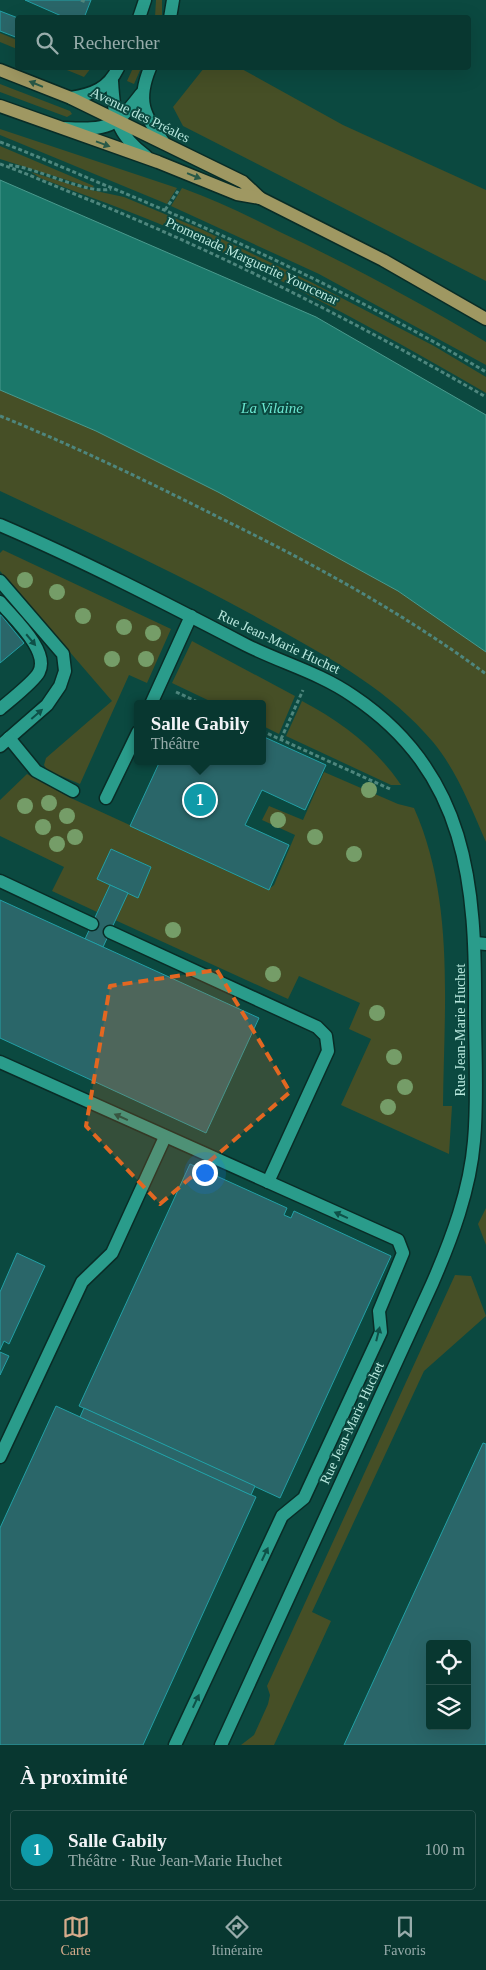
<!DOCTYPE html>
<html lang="fr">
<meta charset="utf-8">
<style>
:root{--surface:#083730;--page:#16423c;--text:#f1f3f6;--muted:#98acab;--line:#29514c;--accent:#d6ab8b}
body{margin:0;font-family:Georgia,serif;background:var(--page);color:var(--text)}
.controls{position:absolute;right:15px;bottom:15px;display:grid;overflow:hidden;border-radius:5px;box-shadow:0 5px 20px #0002}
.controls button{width:45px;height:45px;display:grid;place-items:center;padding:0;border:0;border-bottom:1px solid var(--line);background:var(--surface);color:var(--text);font:25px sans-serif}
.you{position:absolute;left:204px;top:1172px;width:18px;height:18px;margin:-12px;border:4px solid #fff;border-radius:50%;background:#1a73e8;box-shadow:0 0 0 8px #1a73e833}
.badge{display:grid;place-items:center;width:32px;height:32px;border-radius:50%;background:var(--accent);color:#fff;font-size:16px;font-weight:700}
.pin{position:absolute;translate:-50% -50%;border:2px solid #fff;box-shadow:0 1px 5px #0006}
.popup{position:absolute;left:134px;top:700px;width:132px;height:65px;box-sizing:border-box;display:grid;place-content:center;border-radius:5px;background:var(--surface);filter:drop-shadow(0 1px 4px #0005);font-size:16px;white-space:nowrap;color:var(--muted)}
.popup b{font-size:19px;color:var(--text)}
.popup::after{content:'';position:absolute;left:50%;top:100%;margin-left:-10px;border:10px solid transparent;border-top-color:var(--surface)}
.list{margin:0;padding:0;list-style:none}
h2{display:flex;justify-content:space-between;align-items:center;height:65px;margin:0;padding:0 20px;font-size:21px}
h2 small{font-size:16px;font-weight:400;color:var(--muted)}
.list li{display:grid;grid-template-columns:32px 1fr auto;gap:15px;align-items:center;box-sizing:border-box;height:80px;margin:0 10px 10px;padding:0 10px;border:1px solid var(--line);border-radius:5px}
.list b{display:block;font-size:19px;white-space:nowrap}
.list p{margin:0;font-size:16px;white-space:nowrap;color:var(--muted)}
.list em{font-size:16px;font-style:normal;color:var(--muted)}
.icon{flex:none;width:28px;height:28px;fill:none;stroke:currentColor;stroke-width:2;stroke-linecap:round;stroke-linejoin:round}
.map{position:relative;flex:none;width:486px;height:1745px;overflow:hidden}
.search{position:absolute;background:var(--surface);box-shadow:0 5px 20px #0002;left:15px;right:15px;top:15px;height:55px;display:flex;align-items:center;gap:12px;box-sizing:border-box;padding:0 18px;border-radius:5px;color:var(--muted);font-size:19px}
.sheet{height:155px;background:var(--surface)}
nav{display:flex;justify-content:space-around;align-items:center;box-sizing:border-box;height:70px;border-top:1px solid var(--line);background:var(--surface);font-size:14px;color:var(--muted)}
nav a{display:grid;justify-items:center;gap:2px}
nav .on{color:var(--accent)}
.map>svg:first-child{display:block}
</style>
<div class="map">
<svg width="486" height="1745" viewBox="0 0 486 1745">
<rect width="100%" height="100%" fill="#0b4940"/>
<g fill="#464f26">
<polygon points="156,0 162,0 162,17 155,17"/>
<polygon points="0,33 17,40 17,49 0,42"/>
<polygon points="62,68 91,68 84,77"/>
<polygon points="133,68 141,68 134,84 127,81"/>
<polygon points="204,68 240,68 343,125 486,190 486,281 183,126 173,107"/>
<polygon points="0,84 70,111 72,114 67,117 0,92"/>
<polygon points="0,129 177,188 167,204 0,135"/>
<polygon points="0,146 94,186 92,188 0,159"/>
<path d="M31 172 82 188 124 197 203 230 311 282 434 346 486 377V393C385 334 281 278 174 230 130 211 84 195 40 178Z"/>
<path d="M182 188C216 200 248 216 280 232 350 265 419 302 486 342V365L319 274 171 206Z"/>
<path d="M0 390 96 431 218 492 398 591 486 652V842C471 808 457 771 433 742 390 691 335 661 278 629 188 578 94 535 0 491Z"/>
<polygon points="3,550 171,629 147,683 129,675 80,784 47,770 44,765 46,758 112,701 0,571 0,553"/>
<polygon points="192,641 295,696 279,734 263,726 262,704 216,704 172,683"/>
<path d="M302 701C342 722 376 748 401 785H391L286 736Z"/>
<path d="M324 772 398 804 414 808C455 900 444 1007 443 1106H452L449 1154 341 1105 371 1039 349 1029 360 1003 299 976 288 999 115 920 128 893 138 897 151 867 111 849 110 885 97 912 52 891 64 867 0 836V800L27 774 73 799 269 889 274 885 295 835 262 820 269 806 303 820Z"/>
<polygon points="486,1208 486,1245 478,1224"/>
<polygon points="455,1275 471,1276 486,1316 424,1371 312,1612 331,1621 274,1745 241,1745 254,1735 268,1704 270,1695 267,1686"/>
</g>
<polygon fill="#1b786a" stroke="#4a9a8d" points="0,180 316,317 486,415 486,652 398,591 218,492 96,431 0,390"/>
<g fill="#2a6669" stroke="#22a0a6" fill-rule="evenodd">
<polygon points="25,0 91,0 84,18 66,18"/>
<polygon points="0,11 18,18 18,38 0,31"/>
<polygon points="1,615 24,643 0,663 0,615"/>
<polygon points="262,736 326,765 305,810 262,790 245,825 289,845 269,890 130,826 160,761 262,761"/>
<polygon points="111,849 151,867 138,898 97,879"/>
<polygon points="110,885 128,893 103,947 85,939"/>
<polygon points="0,900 259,1018 206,1133 0,1038"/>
<polygon points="190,1164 287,1208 284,1215 291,1218 294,1211 391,1256 280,1498 79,1406"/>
<polygon points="17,1253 45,1266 9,1344 4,1341 0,1350 0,1292"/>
<polygon points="0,1352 9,1356 0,1375"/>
<polygon points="56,1406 256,1497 143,1745 0,1745 0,1528"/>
<polygon points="84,1408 255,1486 251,1495 80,1417"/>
<path d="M483 1443 486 1444V1745H344ZM430 1644H467V1726H430Z"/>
</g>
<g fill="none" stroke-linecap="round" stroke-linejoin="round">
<defs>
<g id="lane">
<polyline points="0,581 63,654 65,671 60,686 47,705 0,746"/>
<path d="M0 602C13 618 50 651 39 672 35 681 9 701 0 709"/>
<polyline points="151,704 191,616"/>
<polyline points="9,738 36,771 73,791"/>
<polyline points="106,798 138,732"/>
<polyline points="0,881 92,924"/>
<polyline points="110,932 317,1027 326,1036 328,1051 268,1182"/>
<polyline points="476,943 486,944"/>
<polyline points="0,1062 398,1240 403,1253 379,1311 381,1332 304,1498 282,1516 175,1745"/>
<polyline points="0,1457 82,1282 112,1253 165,1137"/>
</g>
<path id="street" d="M0 525C84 561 165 603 246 645 282 663 320 673 353 696 468 773 476 885 475 1012 475 1054 478 1098 474 1141 470 1190 452 1238 432 1284L221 1745"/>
<g id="secondary">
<polyline points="139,18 145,0"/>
<polyline points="170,18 173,0"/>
<path d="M150 68C136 102 144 114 164 143"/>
<path d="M112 81C114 116 116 134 146 156"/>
<path d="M71 98C93 94 108 89 118 68"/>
<path d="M65 128C108 130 115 128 141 94"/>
</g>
<g id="primary">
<polyline points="0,70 71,98 243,182 260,198 383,260 486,319"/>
<polyline points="0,106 158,162 237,194 260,198"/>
</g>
</defs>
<use href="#lane" stroke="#092c26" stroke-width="15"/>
<use href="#street" stroke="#092c26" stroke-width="15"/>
<use href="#secondary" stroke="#092c26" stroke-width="15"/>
<use href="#primary" stroke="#092c26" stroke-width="15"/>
<g stroke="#4e867d" stroke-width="3" stroke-dasharray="4 2.5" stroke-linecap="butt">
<polyline points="81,0 86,2"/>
<path d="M0 142C38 156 75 173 112 188 240 241 367 301 486 372"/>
<path d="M0 164C31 175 61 189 92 201 228 257 358 323 486 397"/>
<path d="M9 165C39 168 87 195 111 189"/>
<polyline points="165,210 178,191"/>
<path d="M0 416C74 446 145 480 216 516 310 562 402 612 486 674"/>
<polyline points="176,692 202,704"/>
<polyline points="262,731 390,789"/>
<polyline points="281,739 303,690"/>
</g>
<use href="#lane" stroke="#2a9c8b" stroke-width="12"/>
<use href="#street" stroke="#2a9c8b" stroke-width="12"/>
<use href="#secondary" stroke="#2a9c8b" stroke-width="12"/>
<use href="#primary" stroke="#9f9862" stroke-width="12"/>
</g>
<g fill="#759d68">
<circle cx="25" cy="580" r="8"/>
<circle cx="57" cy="592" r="8"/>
<circle cx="83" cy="616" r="8"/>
<circle cx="124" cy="627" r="8"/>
<circle cx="153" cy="633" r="8"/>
<circle cx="112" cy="659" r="8"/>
<circle cx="146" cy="659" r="8"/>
<circle cx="369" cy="790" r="8"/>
<circle cx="49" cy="803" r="8"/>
<circle cx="25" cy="806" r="8"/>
<circle cx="67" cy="816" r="8"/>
<circle cx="278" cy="820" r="8"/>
<circle cx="43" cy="827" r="8"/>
<circle cx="75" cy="837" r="8"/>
<circle cx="315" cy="837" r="8"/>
<circle cx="57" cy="844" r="8"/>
<circle cx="354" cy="854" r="8"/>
<circle cx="173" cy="930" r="8"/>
<circle cx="273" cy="974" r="8"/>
<circle cx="377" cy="1013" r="8"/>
<circle cx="394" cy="1057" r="8"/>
<circle cx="405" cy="1087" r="8"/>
<circle cx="388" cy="1107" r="8"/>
</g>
<defs><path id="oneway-solid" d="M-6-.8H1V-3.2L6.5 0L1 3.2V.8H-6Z" transform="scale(1.25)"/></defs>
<g fill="#295947">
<use href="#oneway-solid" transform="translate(36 84) rotate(-158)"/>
<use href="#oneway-solid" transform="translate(103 144) rotate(20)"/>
<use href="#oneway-solid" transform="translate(194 176) rotate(22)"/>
</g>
<g fill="#0e5148">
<use href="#oneway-solid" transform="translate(31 640) rotate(50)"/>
<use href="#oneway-solid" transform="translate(37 714) rotate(-41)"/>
<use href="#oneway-solid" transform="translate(121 1117) rotate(-156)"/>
<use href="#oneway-solid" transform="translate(341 1215) rotate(-156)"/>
<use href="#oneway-solid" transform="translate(378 1334) rotate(-76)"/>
<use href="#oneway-solid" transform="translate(265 1554) rotate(-65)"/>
<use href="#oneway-solid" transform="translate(196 1701) rotate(-65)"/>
</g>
<path fill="#e36721" fill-opacity="0.2" stroke="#e36721" stroke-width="4" stroke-dasharray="10 6" stroke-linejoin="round" d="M217 970 290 1092 160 1204 86 1126 110 986Z"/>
<g text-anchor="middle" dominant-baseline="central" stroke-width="4" stroke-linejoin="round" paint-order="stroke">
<g font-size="14" fill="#b9e8de" stroke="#0b4940">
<text transform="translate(140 115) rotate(26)">Avenue des Préales</text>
<text transform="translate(252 261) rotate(25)">Promenade Marguerite Yourcenar</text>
<text transform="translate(279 642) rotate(25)">Rue Jean-Marie Huchet</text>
<text transform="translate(460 1030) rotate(-90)">Rue Jean-Marie Huchet</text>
<text transform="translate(352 1423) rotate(-65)">Rue Jean-Marie Huchet</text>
</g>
<g font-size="15" font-style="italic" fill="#6be7d1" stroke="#0b4940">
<text x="272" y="408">La Vilaine</text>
</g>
</g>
</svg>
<div class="controls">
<button><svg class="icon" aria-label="locate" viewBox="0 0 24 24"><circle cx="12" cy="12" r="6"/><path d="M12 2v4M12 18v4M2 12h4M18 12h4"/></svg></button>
<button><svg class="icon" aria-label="layers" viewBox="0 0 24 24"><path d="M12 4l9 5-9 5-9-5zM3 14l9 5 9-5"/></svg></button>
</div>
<div class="you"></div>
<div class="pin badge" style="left:200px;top:800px;background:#0f9aa8">1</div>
<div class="popup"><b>Salle Gabily</b>Théâtre</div>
<div class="search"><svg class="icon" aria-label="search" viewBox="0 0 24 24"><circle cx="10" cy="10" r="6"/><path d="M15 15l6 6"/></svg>Rechercher</div>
</div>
<section class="sheet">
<h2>À proximité<small></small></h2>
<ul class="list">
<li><span class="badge" style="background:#0f9aa8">1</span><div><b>Salle Gabily</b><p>Théâtre · Rue Jean-Marie Huchet</p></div><em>100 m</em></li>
</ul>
</section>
<nav>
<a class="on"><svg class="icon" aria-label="map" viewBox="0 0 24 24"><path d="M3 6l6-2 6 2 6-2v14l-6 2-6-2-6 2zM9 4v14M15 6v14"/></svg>Carte</a>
<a><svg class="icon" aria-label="directions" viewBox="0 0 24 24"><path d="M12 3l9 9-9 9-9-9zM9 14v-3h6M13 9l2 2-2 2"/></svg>Itinéraire</a>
<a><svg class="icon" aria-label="saved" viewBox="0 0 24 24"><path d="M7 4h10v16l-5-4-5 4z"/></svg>Favoris</a>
</nav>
